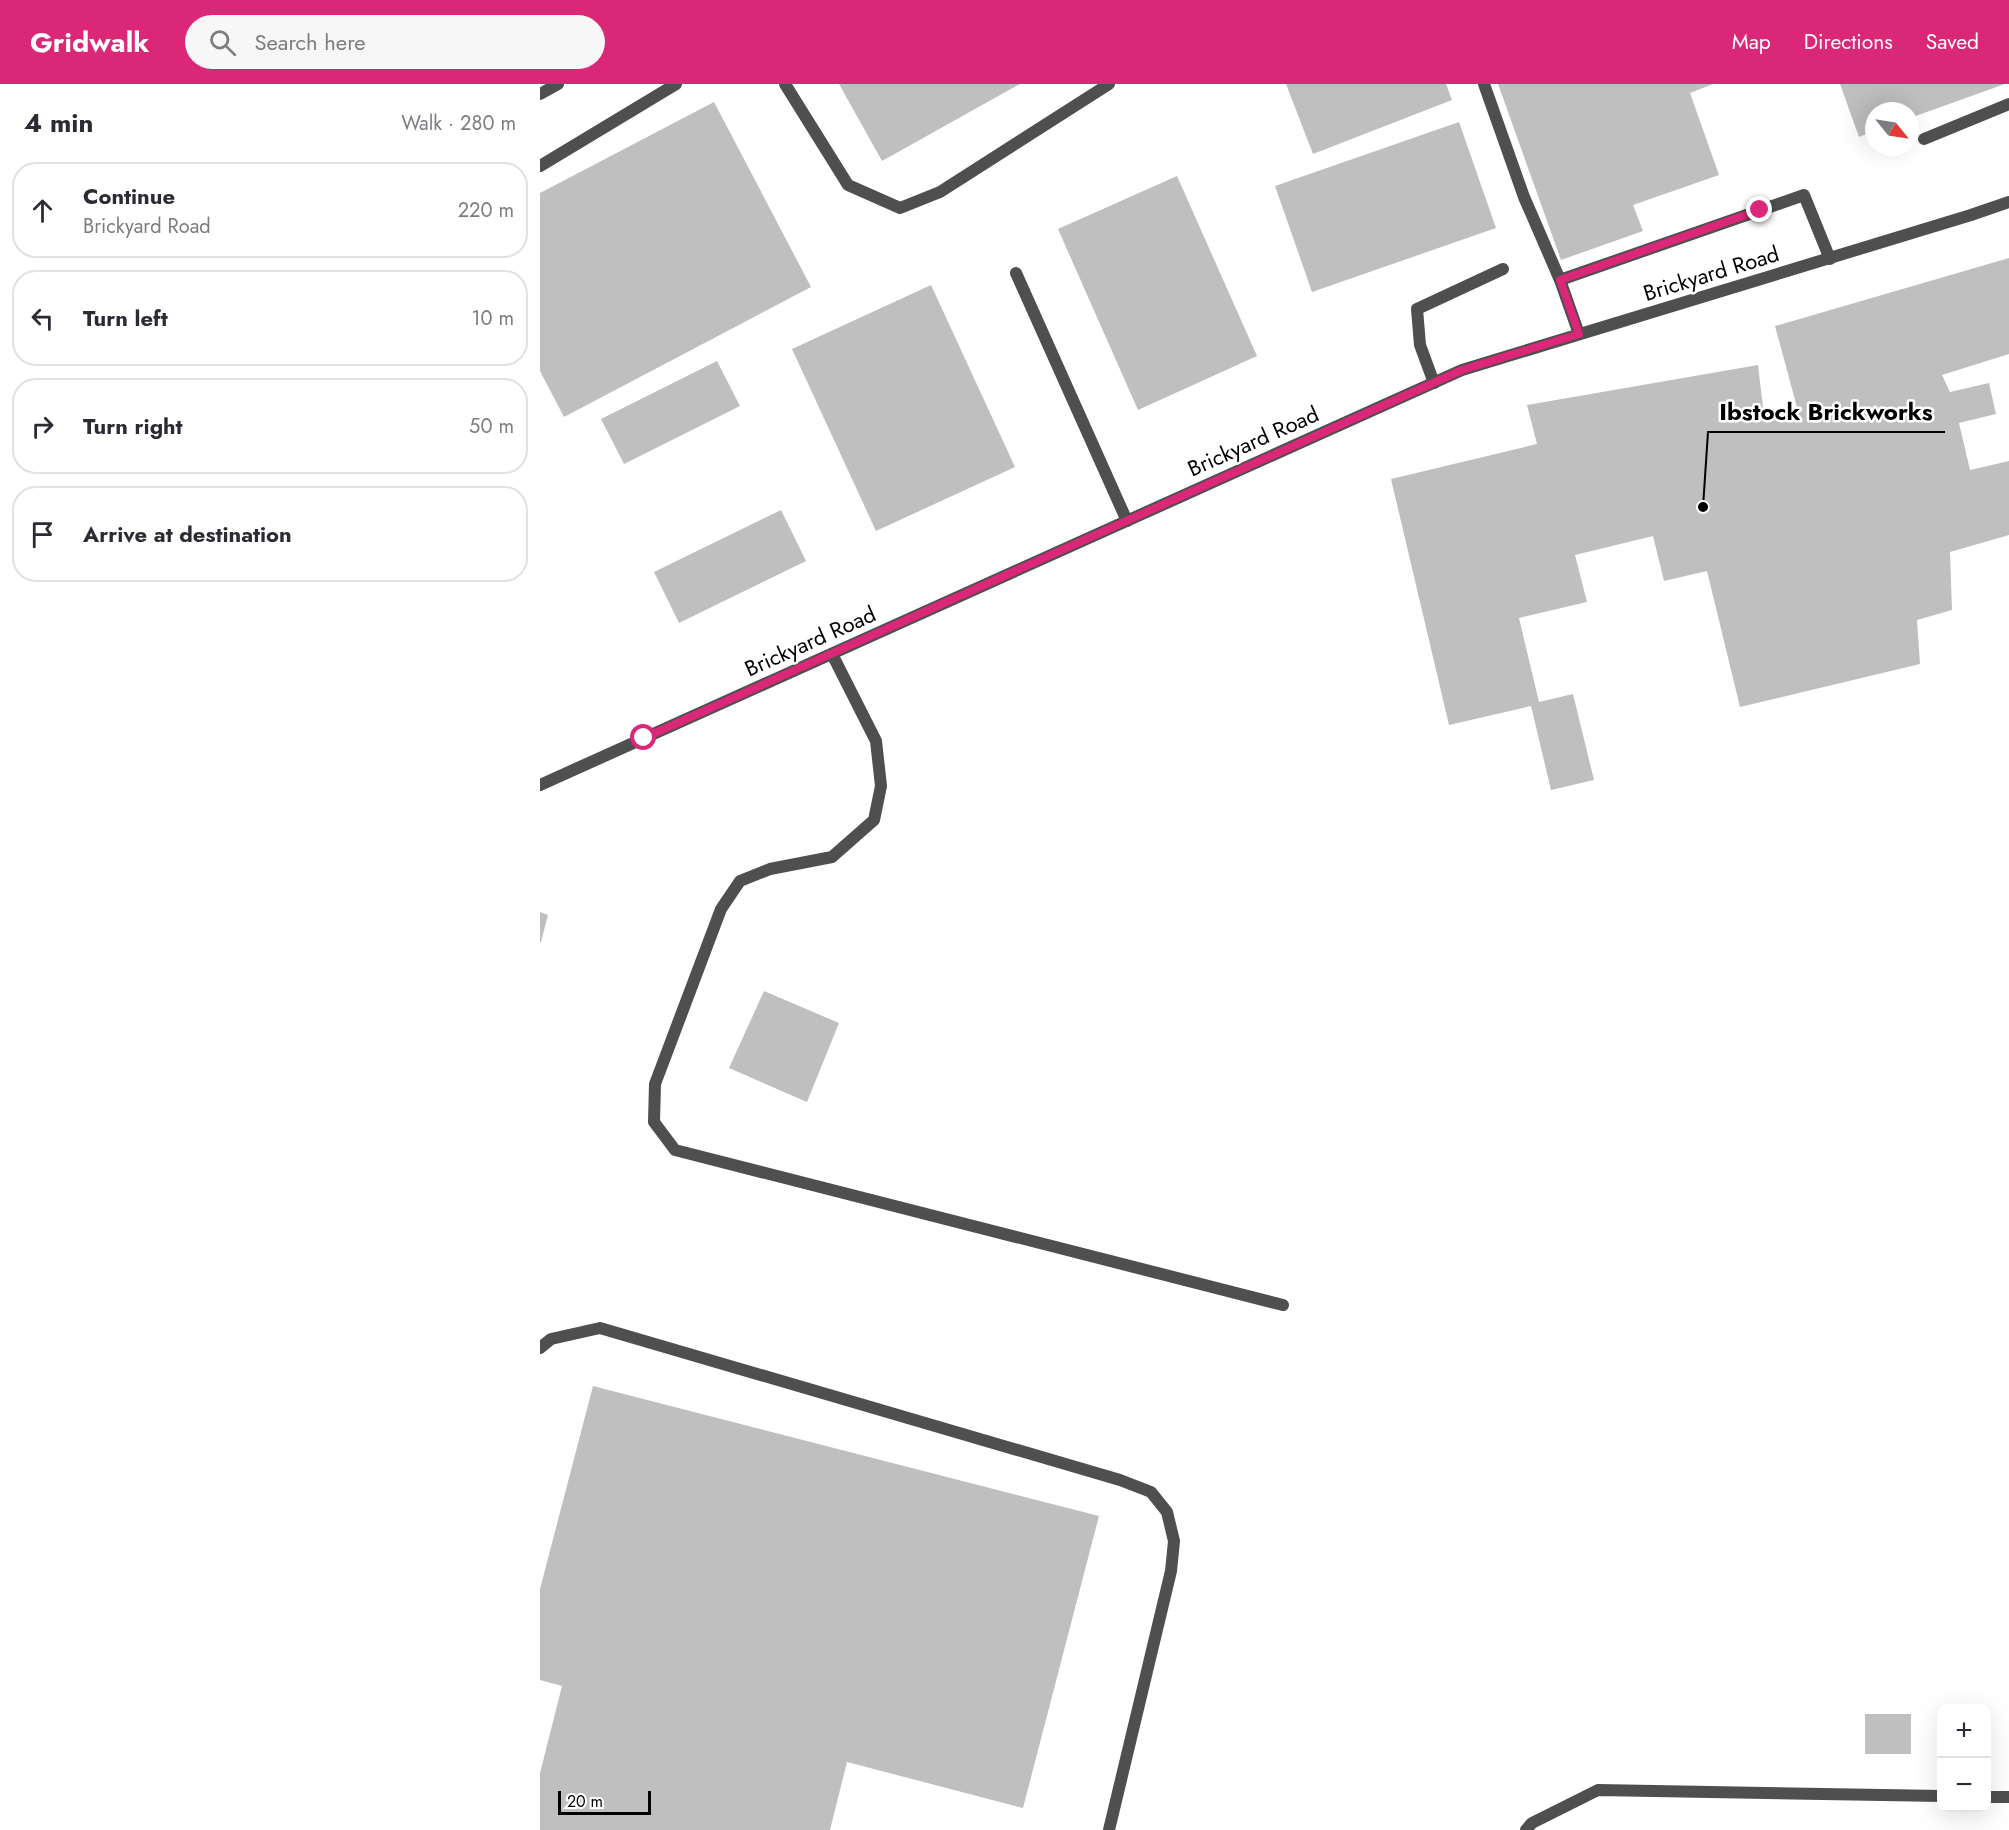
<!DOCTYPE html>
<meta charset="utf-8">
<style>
:root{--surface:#fff;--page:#f7f7f7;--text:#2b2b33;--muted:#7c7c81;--line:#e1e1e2;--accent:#db2777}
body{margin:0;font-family:Jost,sans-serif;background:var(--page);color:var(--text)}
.controls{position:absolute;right:18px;bottom:18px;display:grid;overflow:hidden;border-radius:12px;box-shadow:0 6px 24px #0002}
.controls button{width:54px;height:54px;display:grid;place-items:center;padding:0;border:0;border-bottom:2px solid var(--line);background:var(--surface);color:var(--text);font:30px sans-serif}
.compass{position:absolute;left:1325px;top:18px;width:54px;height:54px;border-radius:50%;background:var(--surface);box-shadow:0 6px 24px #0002;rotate:120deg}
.scale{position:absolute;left:18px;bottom:15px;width:93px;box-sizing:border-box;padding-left:6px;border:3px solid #000;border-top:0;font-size:16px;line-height:21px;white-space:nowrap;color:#000;-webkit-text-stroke:4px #fff;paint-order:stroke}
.stop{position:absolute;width:18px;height:18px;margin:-14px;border:4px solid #db2777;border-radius:50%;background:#fff}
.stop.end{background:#db2777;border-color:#fff;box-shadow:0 2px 6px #0008}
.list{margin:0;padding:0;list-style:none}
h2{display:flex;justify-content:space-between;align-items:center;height:78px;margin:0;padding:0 24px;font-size:26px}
h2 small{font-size:20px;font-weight:400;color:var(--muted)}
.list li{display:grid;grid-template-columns:39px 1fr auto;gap:18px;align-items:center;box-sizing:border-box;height:96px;margin:0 12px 12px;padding:0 12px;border:2px solid var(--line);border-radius:24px}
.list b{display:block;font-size:22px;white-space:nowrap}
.list p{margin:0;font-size:20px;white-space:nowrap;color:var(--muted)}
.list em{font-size:20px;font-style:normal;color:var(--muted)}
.icon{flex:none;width:33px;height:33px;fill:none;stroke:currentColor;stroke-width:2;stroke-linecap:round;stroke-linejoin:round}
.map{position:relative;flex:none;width:1469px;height:1746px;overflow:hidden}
header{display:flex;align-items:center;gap:36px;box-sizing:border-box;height:84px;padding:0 30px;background:var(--accent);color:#fff}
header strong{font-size:28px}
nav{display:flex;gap:33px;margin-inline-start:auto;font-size:21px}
.search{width:420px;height:54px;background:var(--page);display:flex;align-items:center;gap:15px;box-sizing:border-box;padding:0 21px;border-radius:33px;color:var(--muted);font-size:22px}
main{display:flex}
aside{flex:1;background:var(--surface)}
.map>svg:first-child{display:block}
</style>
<header>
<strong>Gridwalk</strong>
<div class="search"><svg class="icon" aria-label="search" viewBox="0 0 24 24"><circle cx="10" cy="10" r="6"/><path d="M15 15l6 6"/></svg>Search here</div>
<nav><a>Map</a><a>Directions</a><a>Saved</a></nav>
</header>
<main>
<aside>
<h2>4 min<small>Walk · 280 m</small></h2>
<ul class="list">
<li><svg class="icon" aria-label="ahead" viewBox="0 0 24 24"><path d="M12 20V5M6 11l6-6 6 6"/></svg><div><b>Continue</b><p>Brickyard Road</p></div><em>220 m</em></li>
<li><svg class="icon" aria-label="left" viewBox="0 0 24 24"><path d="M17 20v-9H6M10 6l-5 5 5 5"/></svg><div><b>Turn left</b></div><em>10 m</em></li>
<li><svg class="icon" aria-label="right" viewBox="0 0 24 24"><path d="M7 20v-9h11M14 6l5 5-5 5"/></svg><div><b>Turn right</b></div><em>50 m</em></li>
<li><svg class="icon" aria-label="arrive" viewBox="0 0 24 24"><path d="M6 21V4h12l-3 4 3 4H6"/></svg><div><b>Arrive at destination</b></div></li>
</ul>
</aside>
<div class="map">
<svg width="1469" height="1746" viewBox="0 0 1469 1746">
<rect width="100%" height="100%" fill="#fff"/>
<g fill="#bfbfbf">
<polygon points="299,0 480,0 342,77"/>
<polygon points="746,0 906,0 912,16 773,70"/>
<polygon points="958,0 1173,0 1150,9 1179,91 1093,121 1103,147 1021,176"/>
<polygon points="1300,0 1465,0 1370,34 1370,27 1334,27 1334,47 1319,53"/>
<polygon points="174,18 271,203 24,333 0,287 0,109"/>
<polygon points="919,38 956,144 772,208 735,102"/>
<polygon points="637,92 717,272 598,326 518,145"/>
<polygon points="1469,174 1469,270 1402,291 1410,308 1449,299 1456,330 1419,339 1430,386 1469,377 1469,451 1410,468 1412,526 1377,536 1380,580 1200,623 1167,487 1124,497 1113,452 1035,471 1047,518 979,534 999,618 1033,610 1054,696 1011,706 991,622 909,641 851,395 997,360 987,321 1218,281 1224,332 1258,327 1235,242"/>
<polygon points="391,201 475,383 336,447 252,265"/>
<polygon points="177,277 200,322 84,380 61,335"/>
<polygon points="241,426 266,477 139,539 114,488"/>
<polygon points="0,828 8,831 1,858 0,858"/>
<polygon points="224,907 299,939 267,1018 189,984"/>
<polygon points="53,1302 559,1432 483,1724 307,1678 290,1746 0,1746 0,1689 22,1602 0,1596 0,1505"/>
<rect x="1325" y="1630" width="46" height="40"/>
</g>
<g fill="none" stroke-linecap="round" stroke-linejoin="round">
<g stroke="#4f4f4f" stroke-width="12">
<polyline points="245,0 308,101 360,124 400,108 569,0"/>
<polyline points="944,0 984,113 1020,196 1039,250"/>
<polyline points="1384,55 1469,20"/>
<polyline points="0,82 136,0"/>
<polyline points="476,189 587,437"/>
<polyline points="1020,196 1264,111 1290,175"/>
<polyline points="894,299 880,261 877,225 963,185"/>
<polyline points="292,570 336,657 341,702 334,736 292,773 230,785 200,797 181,825 115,1000 114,1038 135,1066 743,1221"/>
<polyline points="0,1264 11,1255 60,1244 580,1396 611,1408 627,1428 634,1457 631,1487 569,1746"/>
<polyline points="1446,1713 1469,1713"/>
<polyline points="986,1746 992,1739 1058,1706 1402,1712"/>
</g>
<g stroke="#4f4f4f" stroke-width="12">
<polyline points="0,10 18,0"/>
<polyline points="0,701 922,286 1431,131 1469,118"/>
</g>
</g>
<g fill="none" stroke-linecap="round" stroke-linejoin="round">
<polyline stroke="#db2777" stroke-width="8" points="104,654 922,286 1039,250 1020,196 1220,126"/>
</g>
<g text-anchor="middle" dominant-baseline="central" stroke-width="5" stroke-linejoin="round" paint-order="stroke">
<g font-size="22" fill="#000" stroke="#fff">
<text transform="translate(1171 189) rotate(-17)">Brickyard Road</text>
<text transform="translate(713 357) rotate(-24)">Brickyard Road</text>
<text transform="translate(270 557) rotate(-24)">Brickyard Road</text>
</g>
</g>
<path fill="none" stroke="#000" stroke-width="2" d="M1163 423L1168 348H1405"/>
<circle fill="#000" stroke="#fff" stroke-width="2" cx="1163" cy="423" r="6"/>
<g font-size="24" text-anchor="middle" font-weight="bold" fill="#000" stroke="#fff" stroke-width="5" stroke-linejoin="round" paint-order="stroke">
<text x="1286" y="336">Ibstock Brickworks</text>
</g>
</svg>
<div class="controls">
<button>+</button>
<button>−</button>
</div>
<svg class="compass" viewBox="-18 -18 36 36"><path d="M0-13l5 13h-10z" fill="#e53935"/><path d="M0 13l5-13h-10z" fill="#7c7c81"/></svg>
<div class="scale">20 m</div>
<div class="stop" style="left:104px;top:654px"></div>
<div class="stop end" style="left:1220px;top:126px"></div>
</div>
</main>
